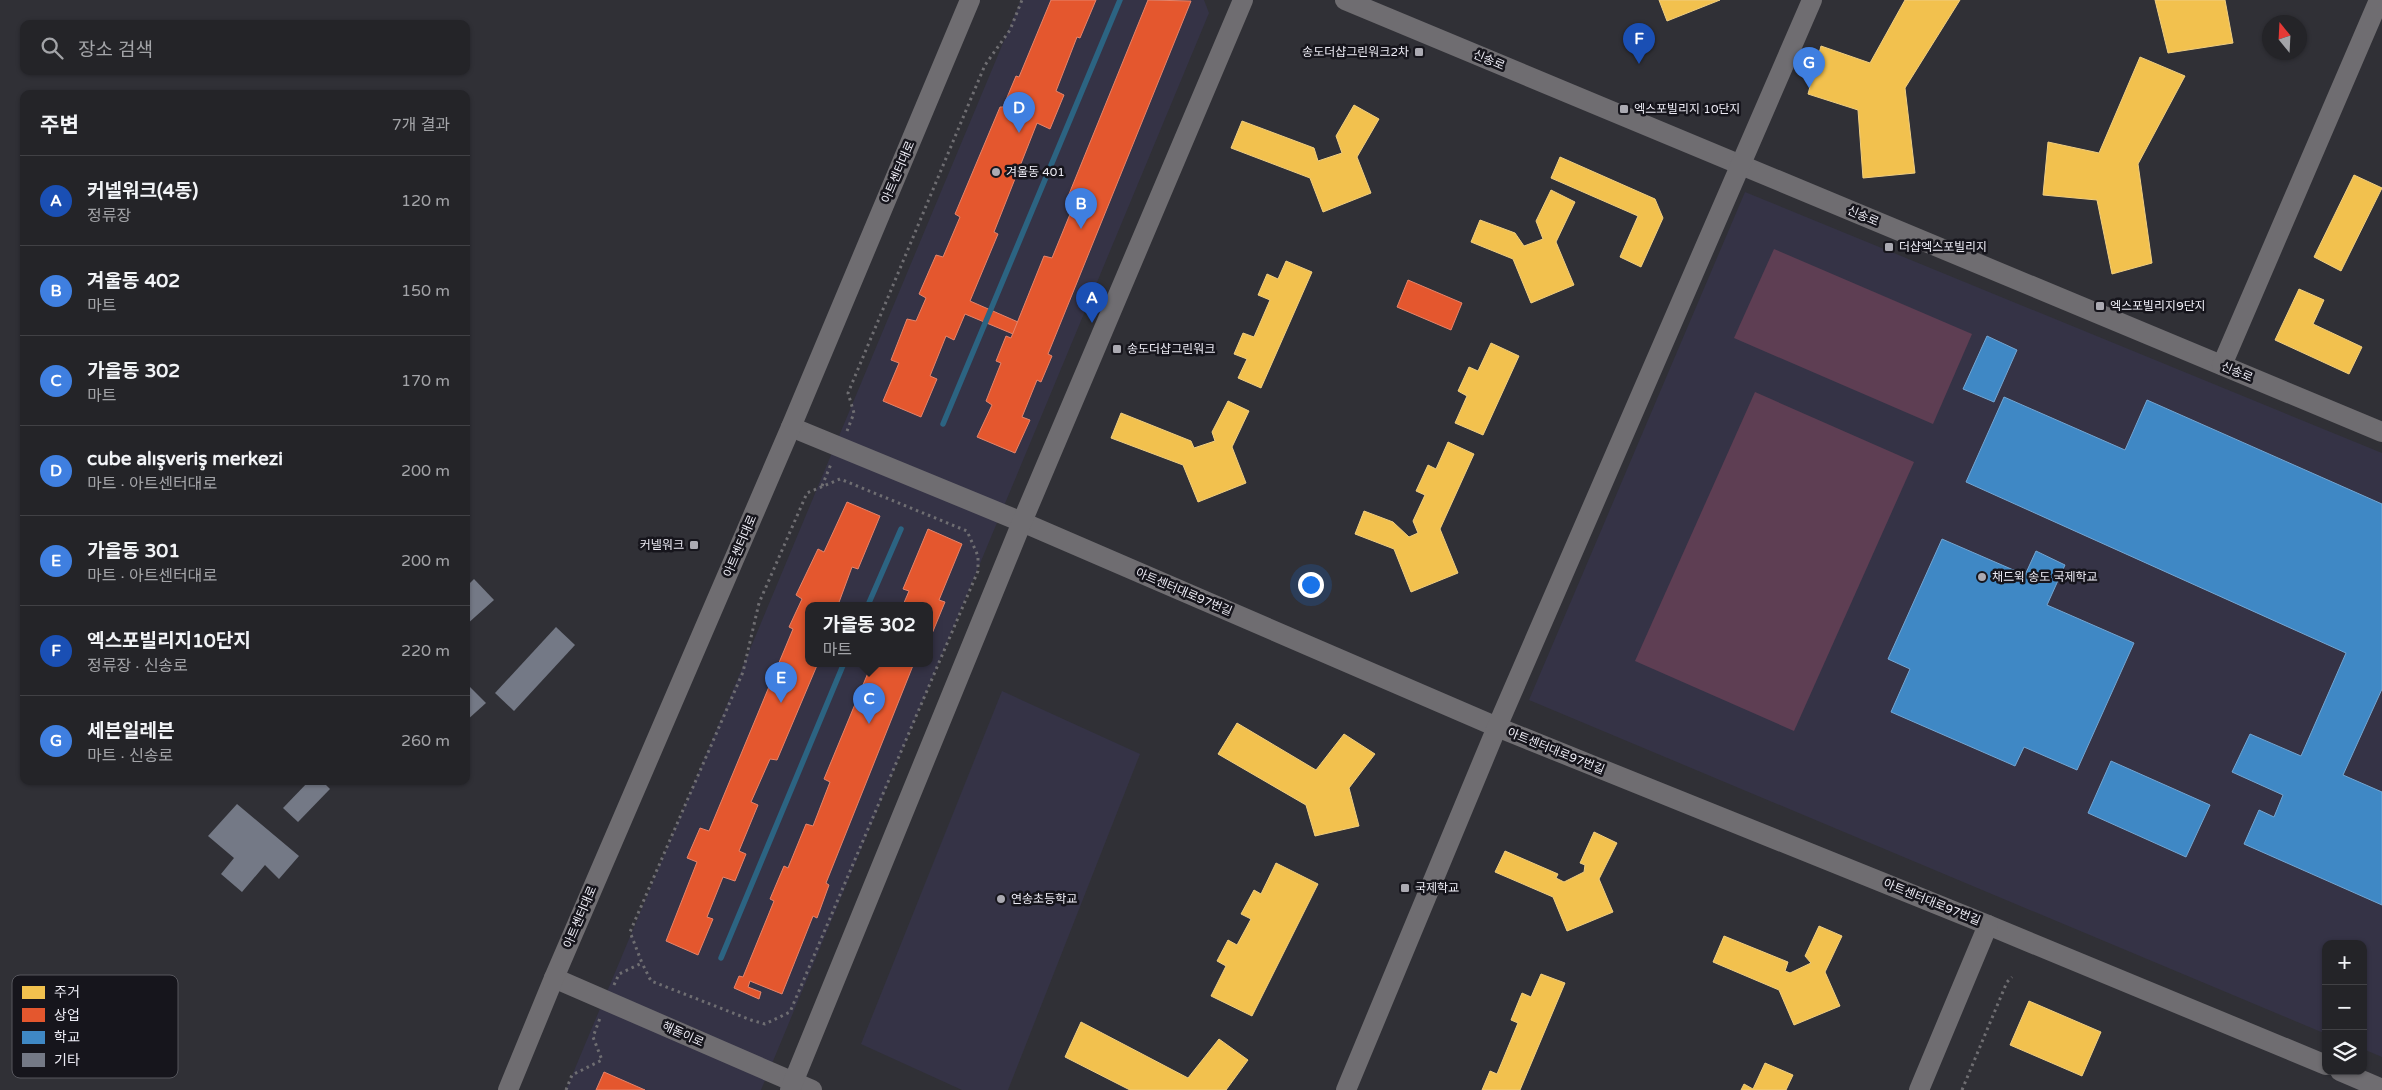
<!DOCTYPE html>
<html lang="ko">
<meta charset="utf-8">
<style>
:root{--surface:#242428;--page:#2c2c30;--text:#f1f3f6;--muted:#a3a4a8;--line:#414145;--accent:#95b2f1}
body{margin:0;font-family:"Varela Round","Noto Sans KR",sans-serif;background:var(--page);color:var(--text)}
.controls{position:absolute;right:15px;bottom:15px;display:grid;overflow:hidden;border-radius:10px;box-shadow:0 1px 4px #0004}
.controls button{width:45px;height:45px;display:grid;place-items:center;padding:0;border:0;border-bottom:1px solid var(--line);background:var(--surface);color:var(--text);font:25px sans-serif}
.compass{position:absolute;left:2262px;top:15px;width:45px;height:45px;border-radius:50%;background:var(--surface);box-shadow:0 1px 4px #0004;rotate:342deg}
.you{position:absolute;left:1310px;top:584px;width:18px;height:18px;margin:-12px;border:4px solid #fff;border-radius:50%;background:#1a73e8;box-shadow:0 0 0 8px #1a73e833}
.badge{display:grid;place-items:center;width:32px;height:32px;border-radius:50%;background:var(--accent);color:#fff;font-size:16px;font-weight:700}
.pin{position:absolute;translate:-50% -41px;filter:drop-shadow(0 1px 2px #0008)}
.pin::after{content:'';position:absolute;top:26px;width:18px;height:15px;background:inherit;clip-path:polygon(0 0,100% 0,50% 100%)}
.popup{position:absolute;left:805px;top:602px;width:128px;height:65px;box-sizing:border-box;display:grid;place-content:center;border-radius:10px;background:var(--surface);filter:drop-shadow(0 1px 4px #0005);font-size:16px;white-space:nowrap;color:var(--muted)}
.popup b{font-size:19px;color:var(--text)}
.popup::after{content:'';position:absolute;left:50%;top:100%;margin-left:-10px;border:10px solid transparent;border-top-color:var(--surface)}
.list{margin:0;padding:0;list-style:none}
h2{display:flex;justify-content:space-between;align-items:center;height:65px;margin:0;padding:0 20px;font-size:21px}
h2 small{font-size:16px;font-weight:400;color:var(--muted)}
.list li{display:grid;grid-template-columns:32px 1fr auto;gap:15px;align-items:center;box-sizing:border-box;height:90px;padding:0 20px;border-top:1px solid var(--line)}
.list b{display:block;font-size:19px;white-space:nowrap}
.list p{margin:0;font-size:16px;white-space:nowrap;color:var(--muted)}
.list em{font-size:16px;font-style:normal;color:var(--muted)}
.icon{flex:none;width:28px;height:28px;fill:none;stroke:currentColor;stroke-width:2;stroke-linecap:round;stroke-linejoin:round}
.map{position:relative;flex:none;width:2382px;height:1090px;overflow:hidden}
.search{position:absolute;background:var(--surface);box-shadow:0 1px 4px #0004;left:20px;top:20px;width:450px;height:55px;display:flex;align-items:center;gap:12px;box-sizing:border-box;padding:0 18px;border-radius:10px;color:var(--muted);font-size:19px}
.panel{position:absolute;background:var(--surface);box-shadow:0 1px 4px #0004;left:20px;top:90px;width:450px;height:695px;border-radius:10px}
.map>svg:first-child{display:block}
</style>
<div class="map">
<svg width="2382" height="1090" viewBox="0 0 2382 1090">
<rect width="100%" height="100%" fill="#303036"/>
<g fill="#353346" fill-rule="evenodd">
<path d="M1021 0H1204L1209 13 761 1090H566ZM809 605H929V663H809Z"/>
<polygon points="1745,192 2382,453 2382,1057 2363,1049 2363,944 2326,944 2326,1034 1529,700"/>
<polygon points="1002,691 1140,754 1008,1090 962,1090 861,1044"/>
</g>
<g fill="#5e3e53">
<polygon points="1774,249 1972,334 1933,424 1734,338"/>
<polygon points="1755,392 1914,462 1794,731 1635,661"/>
</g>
<g fill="#f2c14e" stroke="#f0ce80">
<polygon points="1659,0 1720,0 1667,21"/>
<polygon points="1905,0 1960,0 1905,88 1915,173 1863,178 1858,110 1808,94 1821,46 1870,63"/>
<polygon points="2155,0 2225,0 2233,43 2168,53"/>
<polygon points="2140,57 2185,76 2138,164 2152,263 2112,274 2097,200 2043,195 2048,142 2099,153"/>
<polygon points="1354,105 1379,119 1357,157 1371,193 1323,212 1310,178 1231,148 1242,121 1314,148 1318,161 1342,153 1336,136"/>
<polygon points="1560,157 1655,199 1663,218 1641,267 1620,257 1638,216 1551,178"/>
<polygon points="2354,175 2382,188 2341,271 2314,257"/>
<polygon points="1551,190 1575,202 1556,242 1574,285 1531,303 1513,259 1471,242 1480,220 1515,233 1524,246 1543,239 1536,221"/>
<polygon points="1286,261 1312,272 1261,388 1238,378 1247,359 1234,354 1243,333 1254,337 1270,300 1258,295 1267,274 1278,279"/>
<polygon points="2299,289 2324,300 2313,324 2362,347 2349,374 2275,340"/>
<polygon points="1491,343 1519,356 1483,435 1455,423 1467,396 1458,391 1469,367 1478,371"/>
<polygon points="1228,401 1249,411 1232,447 1246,483 1198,502 1183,465 1111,438 1121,413 1191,441 1194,448 1215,441 1212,432"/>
<polygon points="1448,442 1474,454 1440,529 1458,573 1411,592 1394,549 1355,534 1364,511 1393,522 1409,537 1418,533 1413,521 1425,495 1416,491 1428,465 1436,469"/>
<polygon points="1237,723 1316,770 1344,734 1375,754 1349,788 1359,826 1315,836 1306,805 1218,754"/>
<polygon points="1594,832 1617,843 1599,879 1613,912 1567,931 1553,897 1495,872 1505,851 1558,874 1556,878 1564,882 1584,872 1585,865 1580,863"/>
<polygon points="1276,863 1318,884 1252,1016 1211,996 1226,966 1217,961 1228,940 1237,945 1251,919 1241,914 1254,890 1261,894"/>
<polygon points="1819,926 1842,936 1825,972 1840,1006 1794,1025 1779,990 1713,962 1724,936 1788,962 1785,971 1790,973 1811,963 1805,956"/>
<polygon points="1541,974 1565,983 1520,1090 1482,1090 1490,1071 1497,1074 1518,1023 1511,1020 1522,993 1531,997"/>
<polygon points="2029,1001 2101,1032 2082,1076 2010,1045"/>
<polygon points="1081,1022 1188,1078 1219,1039 1248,1060 1226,1090 1130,1090 1065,1057"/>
<polygon points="1765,1063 1793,1075 1786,1090 1741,1090 1744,1084 1753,1089"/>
</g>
<g fill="#e4572e" stroke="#e7846a">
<polygon points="1051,0 1096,0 1080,38 1077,37 1056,91 1064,95 1050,129 1037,123 994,232 998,234 970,301 1018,322 1013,334 965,314 954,340 946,336 930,376 937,379 921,417 883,401 899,363 891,360 907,319 916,321 926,298 919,294 936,255 943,257 960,217 955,214 1000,107 1003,107 1016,76 1019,77"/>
<polygon points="1148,0 1191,1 1048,354 1052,356 1041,382 1037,380 1022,417 1030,420 1015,453 977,437 992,405 986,401 1001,363 996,361 1006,336 1011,338 1044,256 1052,258 1075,202 1067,199"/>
<polygon points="1408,280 1462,303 1451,330 1397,307"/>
<polygon points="847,502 880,516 858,569 852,567 838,605 809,605 809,663 818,663 777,760 770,759 751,802 758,805 739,851 746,854 735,881 723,877 707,917 713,919 698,955 666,941 697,862 687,858 700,828 709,831 793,629 789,627 802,599 796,595 818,549 824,552"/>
<polygon points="928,529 962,544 939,600 945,602 929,641 929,605 903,605 909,591 903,589"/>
<polygon points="866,663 914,663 826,883 829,885 817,918 813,916 782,994 750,981 748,987 761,992 759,999 734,988 739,976 743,977 774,901 770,899 784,866 788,868 806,824 813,826 830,782 824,779 870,668 864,666"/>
<polygon points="604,1072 645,1090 596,1090"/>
</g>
<g fill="#3f88c5" stroke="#73a6d3">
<polygon points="1987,336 2017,350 1994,402 1963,389"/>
<polygon points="2004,397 2125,450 2147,400 2382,504 2382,689 2343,775 2382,792 2382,905 2244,844 2259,810 2274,817 2283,795 2232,772 2250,734 2301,756 2346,653 1966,482"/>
<polygon points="1942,539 2025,575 2036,551 2065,565 2047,605 2134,643 2077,770 2024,747 2015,766 1891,712 1910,669 1888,659"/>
<polygon points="2111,761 2210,805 2186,857 2088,813"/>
</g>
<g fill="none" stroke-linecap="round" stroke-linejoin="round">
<g stroke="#2c6482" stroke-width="5.5">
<polyline points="943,424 1120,0"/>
<polyline points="868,605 901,529"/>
<polyline points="721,958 844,663"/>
</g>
</g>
<g fill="#747986">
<polygon points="474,579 494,600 466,625 466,587"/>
<polygon points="556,627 575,645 514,711 495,693"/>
<polygon points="466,683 486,703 466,721"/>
<polygon points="309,781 322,781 330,789 298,822 283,808"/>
<polygon points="237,804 299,856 279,879 265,865 242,892 221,874 234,858 208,836"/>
</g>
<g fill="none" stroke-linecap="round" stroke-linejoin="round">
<g stroke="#6f6e72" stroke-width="3" stroke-dasharray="2.5 4" stroke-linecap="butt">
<polyline points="847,431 854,413 848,393 985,65 1010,30 1022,0"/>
<polyline points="822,486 831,464"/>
<polyline points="614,985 619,974 642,963 630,932 743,672 759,603 807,493 840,479 967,531 978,556 978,571 790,1012 765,1024 751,1020 651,981 642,963"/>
<polyline points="566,1090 572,1075 602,1060 593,1037 600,1018"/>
<polyline points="1962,1090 2007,982 2012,977"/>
</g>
<g stroke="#6f6d71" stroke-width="20">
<polyline points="1345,0 2382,432"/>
<polyline points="2222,365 2379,0"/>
<polyline points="791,427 1022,522 1497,727 1988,925 2326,1065"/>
<polyline points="554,978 812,1090"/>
<polyline points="2340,1071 2382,1089"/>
<polyline points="508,1090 554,978 791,427 970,0"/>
<polyline points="790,1090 1022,522 1243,0"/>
<polyline points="1346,1090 1497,727 1812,0"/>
<polyline points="1919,1090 1988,925"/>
</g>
</g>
<g fill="#abaab2" stroke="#16151c" stroke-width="2">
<rect x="1414" y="47" width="10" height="10" rx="2.5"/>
<rect x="1619" y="104" width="10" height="10" rx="2.5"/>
<circle cx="996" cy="172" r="5"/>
<rect x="1884" y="242" width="10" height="10" rx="2.5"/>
<rect x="2095" y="301" width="10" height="10" rx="2.5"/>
<rect x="1112" y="344" width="10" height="10" rx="2.5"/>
<rect x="689" y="540" width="10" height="10" rx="2.5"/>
<circle cx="1982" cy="577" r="5"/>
<rect x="1400" y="883" width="10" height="10" rx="2.5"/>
<circle cx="1001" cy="899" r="5"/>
</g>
<g text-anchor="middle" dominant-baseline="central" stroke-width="5" stroke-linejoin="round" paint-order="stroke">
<g font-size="12" fill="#edecf5" stroke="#16151c" text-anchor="start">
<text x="1409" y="52" text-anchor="end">송도더샵그린워크2차</text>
<text x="1634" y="109">엑스포빌리지 10단지</text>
<text x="1006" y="172">겨울동 401</text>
<text x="1899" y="247">더샵엑스포빌리지</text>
<text x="2110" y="306">엑스포빌리지9단지</text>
<text x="1127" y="349">송도더샵그린워크</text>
<text x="684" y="545" text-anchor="end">커넬워크</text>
<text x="1992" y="577">채드윅 송도 국제학교</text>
<text x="1415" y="888">국제학교</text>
<text x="1011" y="899">연송초등학교</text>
</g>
<g font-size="12" fill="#edecf5" stroke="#16151c">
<text transform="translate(1489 60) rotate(23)">신송로</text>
<text transform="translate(898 172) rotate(-67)">아트센터대로</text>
<text transform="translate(1863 216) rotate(23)">신송로</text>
<text transform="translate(2237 372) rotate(23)">신송로</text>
<text transform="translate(740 546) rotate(-67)">아트센터대로</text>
<text transform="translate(1184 592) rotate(23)">아트센터대로97번길</text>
<text transform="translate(1556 751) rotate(22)">아트센터대로97번길</text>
<text transform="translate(1932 902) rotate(22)">아트센터대로97번길</text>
<text transform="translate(580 917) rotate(-67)">아트센터대로</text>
<text transform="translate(683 1034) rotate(24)">해돋이로</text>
</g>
</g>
<rect x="12" y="975" width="166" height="103" rx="8" fill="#16151c" stroke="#56565d" stroke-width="1"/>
<rect x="22" y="986" width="23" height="13" fill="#f2c14e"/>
<rect x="22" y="1008" width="23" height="14" fill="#e4572e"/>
<rect x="22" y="1031" width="23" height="13" fill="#3f88c5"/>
<rect x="22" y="1053" width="23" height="14" fill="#747986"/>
<g font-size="14" fill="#edecf5">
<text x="54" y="997">주거</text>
<text x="54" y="1020">상업</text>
<text x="54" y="1042">학교</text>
<text x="54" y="1065">기타</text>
</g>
</svg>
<div class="controls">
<button>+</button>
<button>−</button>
<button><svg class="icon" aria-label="layers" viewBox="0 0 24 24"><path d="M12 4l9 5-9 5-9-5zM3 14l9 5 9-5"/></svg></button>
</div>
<svg class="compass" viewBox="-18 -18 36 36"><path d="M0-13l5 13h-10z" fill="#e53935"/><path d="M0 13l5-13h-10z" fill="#a3a4a8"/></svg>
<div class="you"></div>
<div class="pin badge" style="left:1092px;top:323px;background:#1a4fb4">A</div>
<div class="pin badge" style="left:1081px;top:229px;background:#3f7fe0">B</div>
<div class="pin badge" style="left:869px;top:724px;background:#3f7fe0">C</div>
<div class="popup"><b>가을동 302</b>마트</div>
<div class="pin badge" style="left:1019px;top:133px;background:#3f7fe0">D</div>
<div class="pin badge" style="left:781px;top:703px;background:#3f7fe0">E</div>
<div class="pin badge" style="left:1639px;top:64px;background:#1a4fb4">F</div>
<div class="pin badge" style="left:1809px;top:88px;background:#3f7fe0">G</div>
<div class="search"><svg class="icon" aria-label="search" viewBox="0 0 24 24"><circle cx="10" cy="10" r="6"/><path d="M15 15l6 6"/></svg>장소 검색</div>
<section class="panel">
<h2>주변<small>7개 결과</small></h2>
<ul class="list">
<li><span class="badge" style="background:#1a4fb4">A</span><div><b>커넬워크(4동)</b><p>정류장</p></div><em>120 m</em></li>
<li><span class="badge" style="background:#3f7fe0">B</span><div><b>겨울동 402</b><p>마트</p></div><em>150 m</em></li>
<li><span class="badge" style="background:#3f7fe0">C</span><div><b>가을동 302</b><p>마트</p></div><em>170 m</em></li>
<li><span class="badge" style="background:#3f7fe0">D</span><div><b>cube alışveriş merkezi</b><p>마트 · 아트센터대로</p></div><em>200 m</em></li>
<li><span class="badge" style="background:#3f7fe0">E</span><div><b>가을동 301</b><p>마트 · 아트센터대로</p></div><em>200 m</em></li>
<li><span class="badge" style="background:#1a4fb4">F</span><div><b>엑스포빌리지10단지</b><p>정류장 · 신송로</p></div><em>220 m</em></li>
<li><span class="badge" style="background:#3f7fe0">G</span><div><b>세븐일레븐</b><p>마트 · 신송로</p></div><em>260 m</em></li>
</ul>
</section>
</div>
